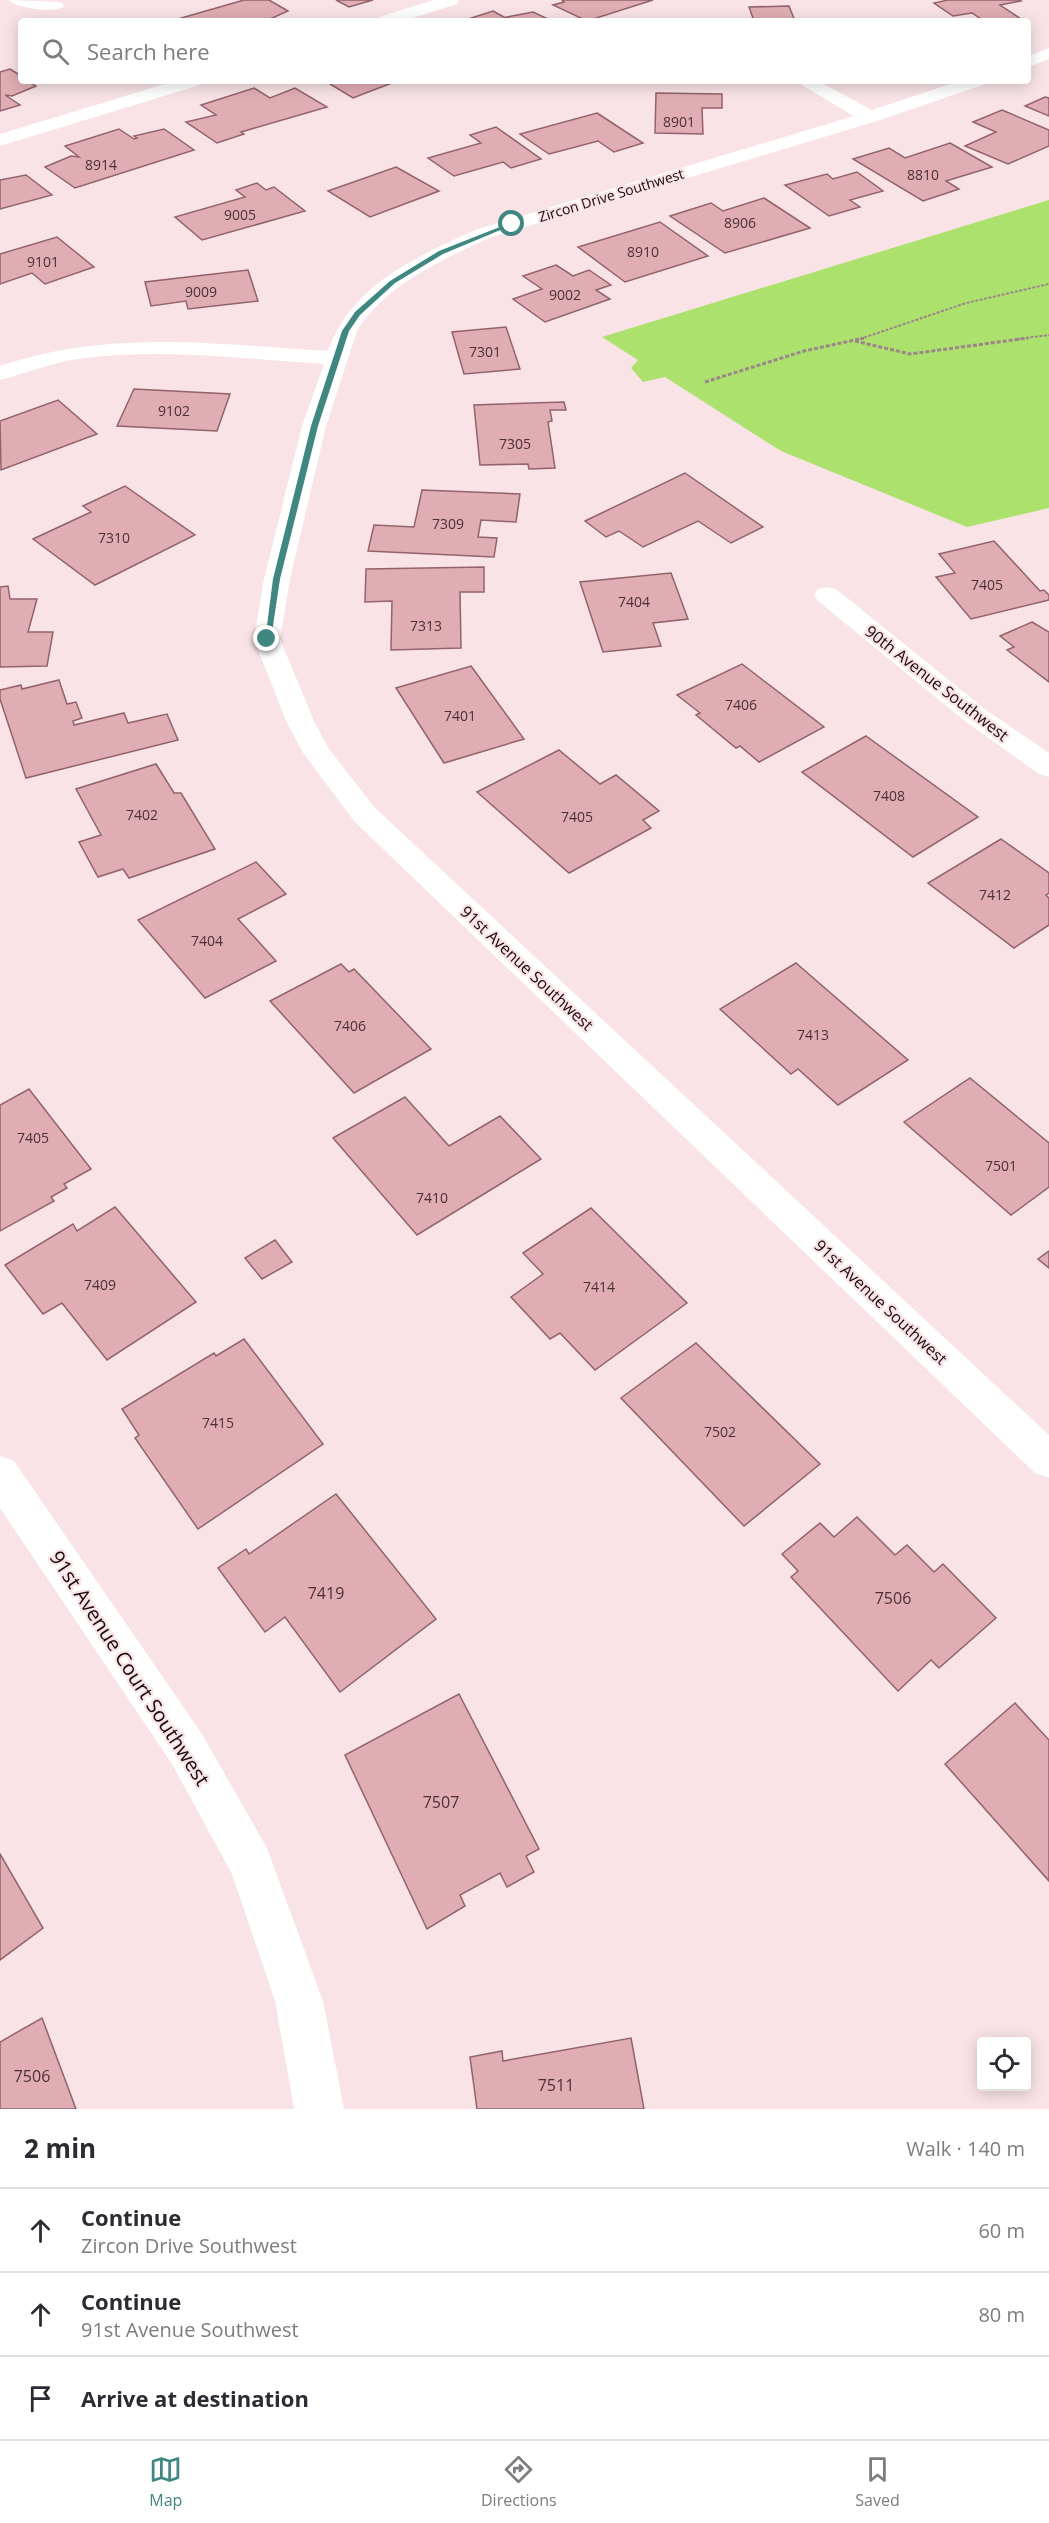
<!DOCTYPE html>
<meta charset="utf-8">
<style>
:root{--surface:#fff;--page:#f7f7f7;--text:#2b2b33;--muted:#7c7c81;--line:#e1e1e2;--accent:#408782}
body{margin:0;font-family:"Open Sans",sans-serif;background:var(--page);color:var(--text)}
.controls{position:absolute;right:18px;bottom:18px;display:grid;overflow:hidden;border-radius:6px;box-shadow:0 3px 15px #0003}
.controls button{width:54px;height:54px;display:grid;place-items:center;padding:0;border:0;border-bottom:2px solid var(--line);background:var(--surface);color:var(--text);font:30px sans-serif}
.stop{position:absolute;width:18px;height:18px;margin:-14px;border:4px solid #408782;border-radius:50%;background:#fff}
.stop.end{background:#408782;border-color:#fff;box-shadow:0 2px 6px #0008}
.list{margin:0;padding:0;list-style:none}
h2{display:flex;justify-content:space-between;align-items:center;height:78px;margin:0;padding:0 24px;font-size:26px}
h2 small{font-size:20px;font-weight:400;color:var(--muted)}
.list li{display:grid;grid-template-columns:39px 1fr auto;gap:18px;align-items:center;box-sizing:border-box;height:84px;padding:0 24px;border-top:2px solid var(--line)}
.list b{display:block;font-size:22px;white-space:nowrap}
.list p{margin:0;font-size:20px;white-space:nowrap;color:var(--muted)}
.list em{font-size:20px;font-style:normal;color:var(--muted)}
.icon{flex:none;width:33px;height:33px;fill:none;stroke:currentColor;stroke-width:2;stroke-linecap:round;stroke-linejoin:round}
.map{position:relative;flex:none;width:1049px;height:2109px;overflow:hidden}
.search{position:absolute;background:var(--surface);box-shadow:0 3px 15px #0003;left:18px;right:18px;top:18px;height:66px;display:flex;align-items:center;gap:15px;box-sizing:border-box;padding:0 21px;border-radius:6px;color:var(--muted);font-size:22px}
.sheet{height:330px;background:var(--surface)}
nav{display:flex;justify-content:space-around;align-items:center;box-sizing:border-box;height:84px;border-top:2px solid var(--line);background:var(--surface);font-size:16px;color:var(--muted)}
nav a{display:grid;justify-items:center;gap:3px}
nav .on{color:var(--accent)}
.map>svg:first-child{display:block}
</style>
<div class="map">
<svg width="1049" height="2109" viewBox="0 0 1049 2109">
<rect width="100%" height="100%" fill="#f9e3e6"/>
<polygon fill="#ade16d" points="1049,200 1049,508 967,527 781,451 665,377 643,382 631,368 638,360 602,337"/>
<g fill="#e1adb4" stroke="#92636b" stroke-width="1.5">
<polygon points="244,0 269,0 288,11 268,20 261,19 265,21 171,21"/>
<polygon points="336,0 373,0 349,7"/>
<polygon points="562,0 653,0 587,21 553,5 564,2"/>
<polygon points="948,0 1019,0 1021,1 1000,5 1024,21 984,21 972,13 953,16 934,3"/>
<polygon points="789,6 795,21 754,21 749,7"/>
<polygon points="493,11 509,20 511,19 507,17 533,12 552,21 462,21"/>
<polygon points="10,69 21,76 21,81 28,81 36,86 12,96 5,95 20,105 0,111 0,72"/>
<polygon points="325,81 397,81 353,98"/>
<polygon points="254,88 270,98 295,88 327,107 241,132 244,134 217,143 186,122 216,115 201,105"/>
<polygon points="656,93 722,94 722,108 702,108 703,134 655,133"/>
<polygon points="1045,97 1049,98 1049,116 1025,106"/>
<polygon points="1002,110 1049,130 1049,146 1008,164 965,146 996,132 973,122"/>
<polygon points="597,113 643,143 614,152 598,141 549,154 520,134"/>
<polygon points="496,127 541,159 511,168 503,162 454,176 428,158 481,143 470,135"/>
<polygon points="119,129 134,139 137,138 134,136 164,129 194,150 75,188 45,167 71,156 79,157 65,146"/>
<polygon points="950,143 992,167 946,181 959,189 923,201 853,159 889,148 905,158"/>
<polygon points="396,167 439,191 370,217 328,191"/>
<polygon points="857,172 883,191 850,200 860,207 829,216 785,185 827,174 833,179"/>
<polygon points="26,175 52,195 0,209 0,180"/>
<polygon points="257,183 266,190 274,187 305,211 202,240 175,217 245,197 236,190"/>
<polygon points="764,198 810,228 725,253 670,216 711,203 723,211"/>
<polygon points="660,222 708,256 625,282 578,247"/>
<polygon points="57,237 94,267 45,284 32,273 0,284 0,254"/>
<polygon points="556,265 573,276 589,270 611,285 596,290 610,299 545,322 513,299 542,289 523,276"/>
<polygon points="248,270 258,301 188,309 186,301 151,306 145,282"/>
<polygon points="506,327 520,369 464,374 452,332"/>
<polygon points="134,389 230,394 217,431 117,426"/>
<polygon points="58,400 97,434 1,470 0,421"/>
<polygon points="564,402 566,410 550,410 552,421 548,422 555,468 529,469 528,464 480,465 474,405"/>
<polygon points="685,473 763,527 731,543 698,521 643,547 619,531 606,537 585,521"/>
<polygon points="125,486 195,535 95,585 33,539 91,512 83,506"/>
<polygon points="422,490 520,494 516,522 481,520 478,537 497,538 494,557 368,551 374,525 414,527"/>
<polygon points="994,541 1040,591 1044,590 1049,595 1049,600 971,619 936,577 955,573 939,554"/>
<polygon points="484,567 484,592 460,592 461,648 391,650 392,601 365,602 366,569"/>
<polygon points="671,573 688,619 653,623 661,646 603,652 580,582"/>
<polygon points="8,586 10,599 37,599 28,632 53,632 47,666 0,667 0,587"/>
<polygon points="1032,622 1049,632 1049,682 1007,650 1014,647 1000,636"/>
<polygon points="742,664 824,727 759,762 740,746 736,748 696,715 700,713 677,695"/>
<polygon points="471,666 524,739 444,763 396,688"/>
<polygon points="59,680 67,704 76,702 82,718 73,721 74,725 124,713 128,723 167,714 178,740 26,778 0,699 0,690 21,685 22,689"/>
<polygon points="866,736 978,817 913,857 802,772"/>
<polygon points="559,750 600,784 616,775 659,811 643,820 651,828 569,873 477,792"/>
<polygon points="156,764 174,793 181,793 215,849 129,878 123,869 98,877 79,842 101,835 76,789"/>
<polygon points="1001,839 1049,873 1049,893 1046,895 1049,898 1049,925 1014,948 928,883"/>
<polygon points="256,862 286,894 238,919 276,961 205,998 138,920"/>
<polygon points="796,963 908,1060 838,1105 798,1069 791,1074 720,1009"/>
<polygon points="341,964 349,972 354,969 431,1049 354,1093 270,1001"/>
<polygon points="970,1078 1049,1143 1049,1187 1011,1215 904,1122"/>
<polygon points="29,1089 91,1169 64,1184 67,1188 51,1197 54,1201 0,1231 0,1105"/>
<polygon points="405,1097 449,1146 500,1116 541,1159 417,1235 333,1138"/>
<polygon points="115,1207 196,1302 107,1360 62,1303 43,1314 5,1265 73,1224 77,1231"/>
<polygon points="591,1208 687,1303 595,1370 560,1333 550,1339 511,1297 543,1274 523,1253"/>
<polygon points="275,1240 292,1262 262,1279 245,1258"/>
<polygon points="1049,1251 1049,1268 1038,1259"/>
<polygon points="244,1339 323,1444 198,1529 135,1438 139,1435 122,1409 214,1353 216,1356"/>
<polygon points="696,1343 820,1464 744,1526 621,1398"/>
<polygon points="336,1494 436,1619 340,1692 285,1617 265,1632 218,1568 246,1549 249,1554"/>
<polygon points="857,1517 895,1555 907,1545 934,1572 943,1564 996,1618 939,1668 931,1660 898,1691 791,1577 798,1571 782,1554 820,1523 834,1537"/>
<polygon points="459,1694 539,1849 526,1856 534,1872 507,1887 500,1873 460,1895 465,1906 427,1929 345,1755"/>
<polygon points="1015,1703 1049,1740 1049,1881 945,1764"/>
<polygon points="0,1854 43,1928 0,1960"/>
<polygon points="42,2018 76,2109 0,2109 0,2042"/>
<polygon points="631,2038 644,2109 477,2109 470,2057 502,2051 503,2061"/>
</g>
<g fill="none" stroke-linecap="round" stroke-linejoin="round">
<g stroke="#9b878a" stroke-width="2" stroke-dasharray="3 1.5" stroke-linecap="butt">
<polyline points="860,339 966,303 1049,284"/>
<polyline points="1017,339 1049,335"/>
</g>
<g stroke="#9b878a" stroke-width="3" stroke-dasharray="4 2" stroke-linecap="butt">
<polyline points="855,341 910,354 1028,338"/>
<polyline points="705,382 804,351 864,338"/>
</g>
<g fill="#fff" fill-rule="evenodd">
<path d="M9 0 61 2 64 6C57 14 15 8 9 0Z"/>
<polygon points="434,0 459,0 457,4 403,21 376,21 379,17"/>
<polygon points="1049,48 1049,59 1028,67 1028,56"/>
<polygon points="175,81 203,81 200,85 0,146 0,134"/>
<path d="M795 81H818L872 110 959 81H986L983 85 877 121 489 238C442 260 385 285 357 331L326 426 290 579 280 639 314 721 329 749 375 808 1049 1435V1478L1035 1473 355 822 303 753 286 721 254 639 264 579 302 426 324 364C245 359 164 348 85 358 55 361 28 373 0 380V366C109 329 216 344 328 351 351 285 416 257 475 230L854 116Z"/>
<polygon points="827,587 836,589 986,710 1049,753 1049,777 1039,774 966,722 818,601 814,595 818,589"/>
<polygon points="0,1456 14,1461 202,1734 267,1848 323,2001 344,2109 294,2109 275,2001 232,1874 172,1764 0,1508"/>
</g>
</g>
<polygon fill="#408782" points="510,223 515,224 443,254 395,283 360,315 349,331 318,426 280,579 271,639 265,641 273,579 311,426 342,331 355,312 390,281 439,251"/>
<g text-anchor="middle" dominant-baseline="central" stroke-width="4.5" stroke-linejoin="round" paint-order="stroke">
<g font-size="14" fill="#4b3135">
<text x="679" y="121">8901</text>
<text x="101" y="164">8914</text>
<text x="923" y="174">8810</text>
<text x="240" y="214">9005</text>
<text x="740" y="222">8906</text>
<text x="643" y="251">8910</text>
<text x="43" y="261">9101</text>
<text x="201" y="291">9009</text>
<text x="565" y="294">9002</text>
<text x="485" y="351">7301</text>
<text x="174" y="410">9102</text>
<text x="515" y="443">7305</text>
<text x="448" y="523">7309</text>
<text x="114" y="537">7310</text>
<text x="987" y="584">7405</text>
<text x="634" y="601">7404</text>
<text x="426" y="625">7313</text>
<text x="741" y="704">7406</text>
<text x="460" y="715">7401</text>
<text x="889" y="795">7408</text>
<text x="142" y="814">7402</text>
<text x="577" y="816">7405</text>
<text x="995" y="894">7412</text>
<text x="207" y="940">7404</text>
<text x="350" y="1025">7406</text>
<text x="813" y="1034">7413</text>
<text x="33" y="1137">7405</text>
<text x="1001" y="1165">7501</text>
<text x="432" y="1197">7410</text>
<text x="100" y="1284">7409</text>
<text x="599" y="1286">7414</text>
<text x="218" y="1422">7415</text>
<text x="720" y="1431">7502</text>
</g>
<g font-size="14" fill="#19080b" stroke="#f9e3e6">
<text transform="translate(611 195) rotate(-17)">Zircon Drive Southwest</text>
</g>
<g font-size="16" fill="#19080b" stroke="#f9e3e6">
<text transform="translate(937 683) rotate(38)">90th Avenue Southwest</text>
<text transform="translate(527 968) rotate(43)">91st Avenue Southwest</text>
<text transform="translate(881 1302) rotate(43)">91st Avenue Southwest</text>
</g>
<g font-size="16" fill="#4b3135">
<text x="326" y="1593">7419</text>
<text x="893" y="1598">7506</text>
<text x="441" y="1802">7507</text>
<text x="32" y="2076">7506</text>
<text x="556" y="2085">7511</text>
</g>
<g font-size="20" fill="#19080b" stroke="#f9e3e6">
<text transform="translate(130 1668) rotate(57)">91st Avenue Court Southwest</text>
</g>
</g>
</svg>
<div class="controls">
<button><svg class="icon" aria-label="locate" viewBox="0 0 24 24"><circle cx="12" cy="12" r="6"/><path d="M12 2v4M12 18v4M2 12h4M18 12h4"/></svg></button>
</div>
<div class="stop" style="left:512px;top:224px"></div>
<div class="stop end" style="left:267px;top:639px"></div>
<div class="search"><svg class="icon" aria-label="search" viewBox="0 0 24 24"><circle cx="10" cy="10" r="6"/><path d="M15 15l6 6"/></svg>Search here</div>
</div>
<section class="sheet">
<h2>2 min<small>Walk · 140 m</small></h2>
<ul class="list">
<li><svg class="icon" aria-label="ahead" viewBox="0 0 24 24"><path d="M12 20V5M6 11l6-6 6 6"/></svg><div><b>Continue</b><p>Zircon Drive Southwest</p></div><em>60 m</em></li>
<li><svg class="icon" aria-label="ahead" viewBox="0 0 24 24"><path d="M12 20V5M6 11l6-6 6 6"/></svg><div><b>Continue</b><p>91st Avenue Southwest</p></div><em>80 m</em></li>
<li><svg class="icon" aria-label="arrive" viewBox="0 0 24 24"><path d="M6 21V4h12l-3 4 3 4H6"/></svg><div><b>Arrive at destination</b></div></li>
</ul>
</section>
<nav>
<a class="on"><svg class="icon" aria-label="map" viewBox="0 0 24 24"><path d="M3 6l6-2 6 2 6-2v14l-6 2-6-2-6 2zM9 4v14M15 6v14"/></svg>Map</a>
<a><svg class="icon" aria-label="directions" viewBox="0 0 24 24"><path d="M12 3l9 9-9 9-9-9zM9 14v-3h6M13 9l2 2-2 2"/></svg>Directions</a>
<a><svg class="icon" aria-label="saved" viewBox="0 0 24 24"><path d="M7 4h10v16l-5-4-5 4z"/></svg>Saved</a>
</nav>
